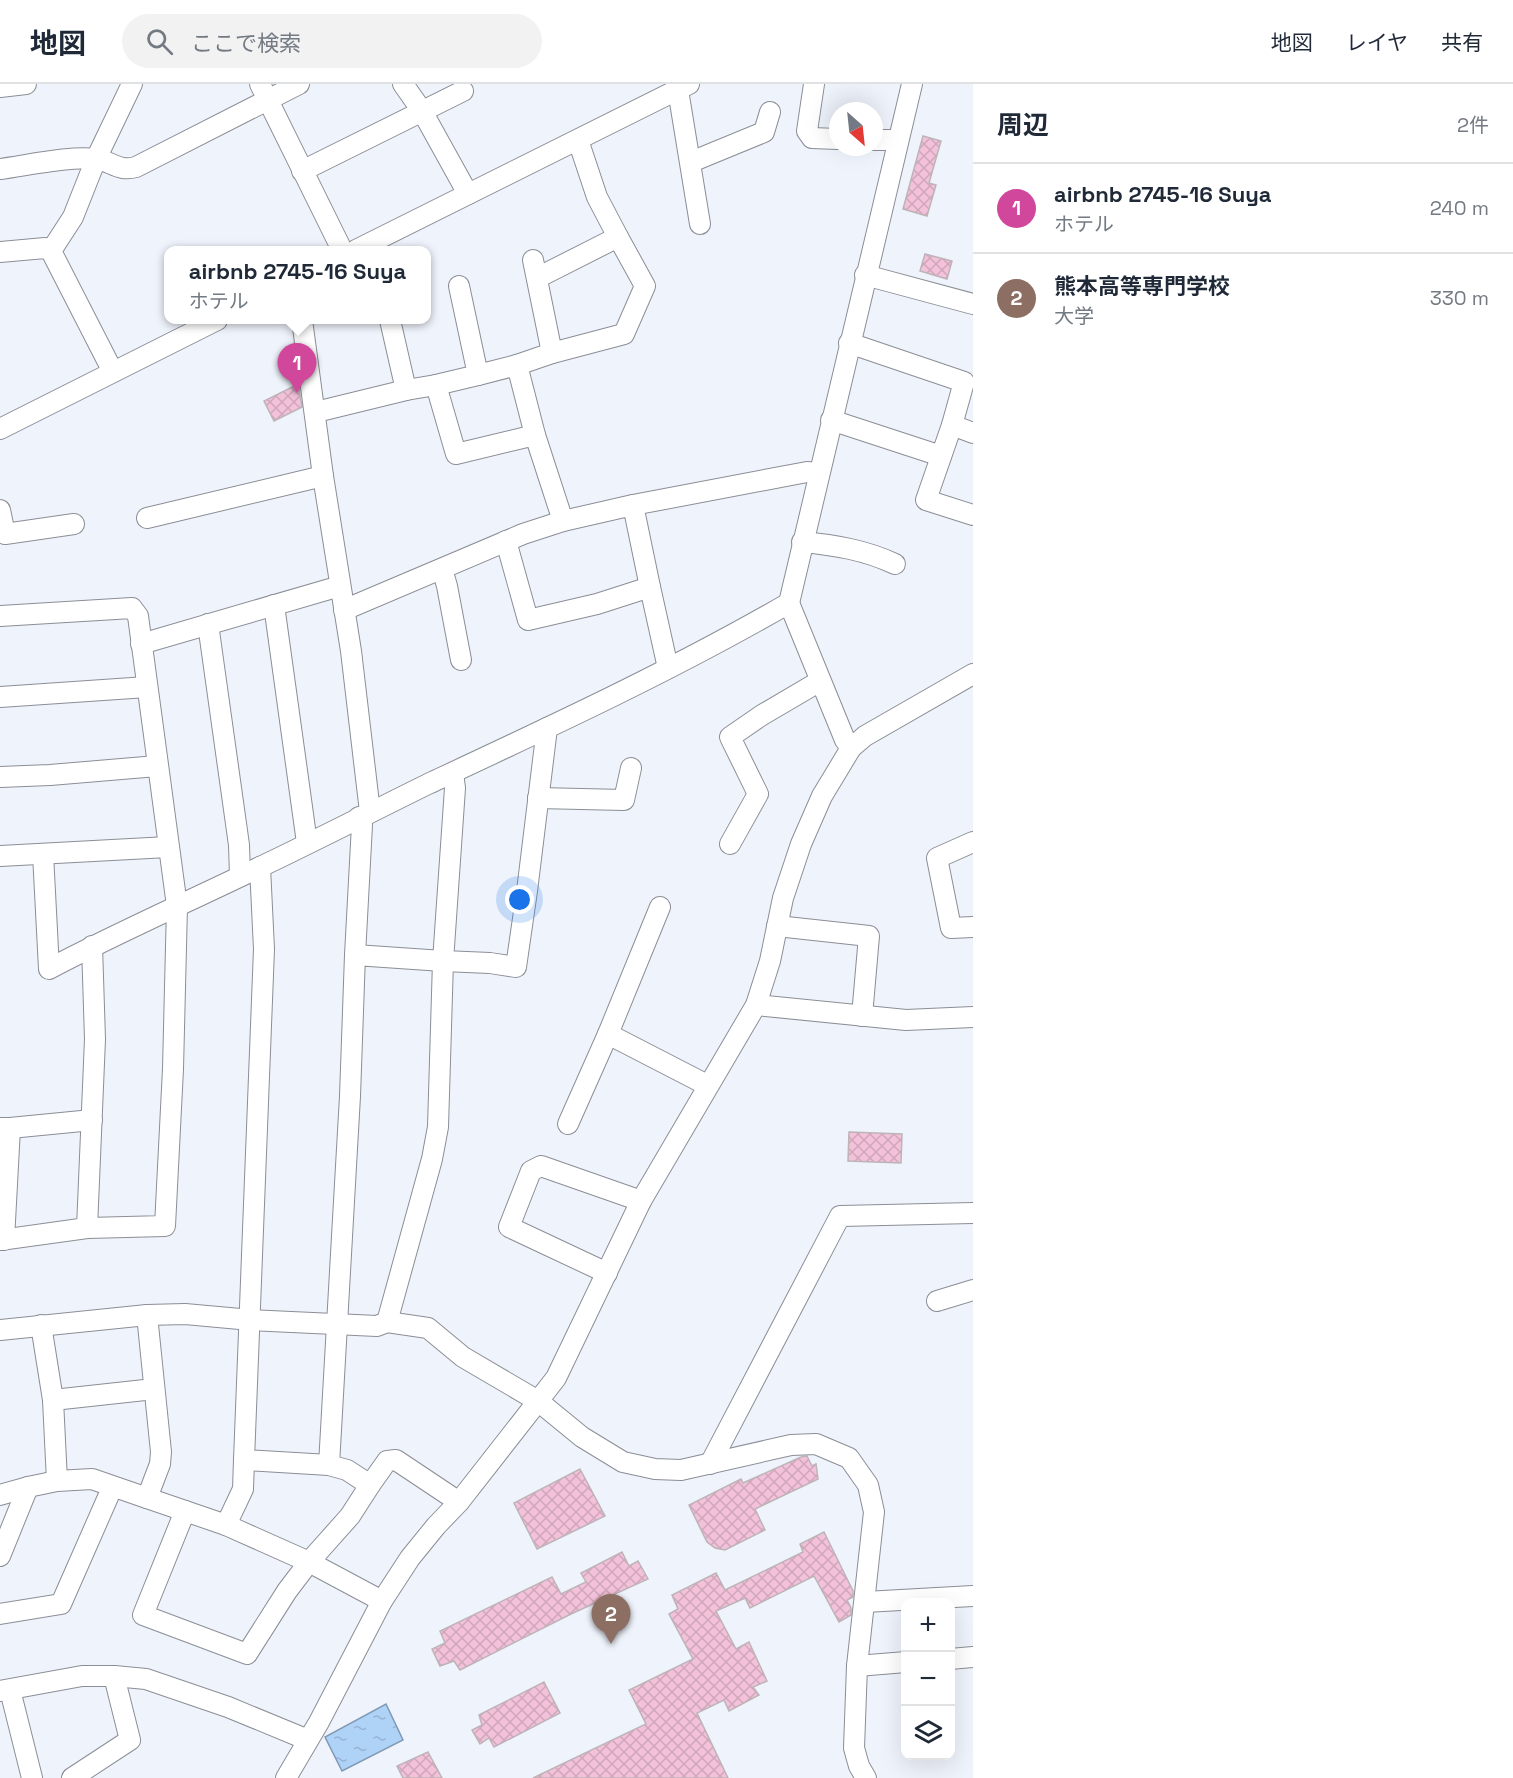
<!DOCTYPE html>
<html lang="ja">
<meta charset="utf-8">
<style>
:root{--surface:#fff;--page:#f2f2f3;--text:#1f2937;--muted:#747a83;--line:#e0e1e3;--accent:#b45309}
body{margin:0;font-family:"Space Grotesk","Noto Sans JP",sans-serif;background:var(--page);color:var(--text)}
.controls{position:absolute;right:18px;bottom:18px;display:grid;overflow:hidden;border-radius:12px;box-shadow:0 6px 24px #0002}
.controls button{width:54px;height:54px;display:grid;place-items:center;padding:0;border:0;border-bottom:2px solid var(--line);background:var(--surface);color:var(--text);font:30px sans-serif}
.compass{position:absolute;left:829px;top:18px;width:54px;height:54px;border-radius:50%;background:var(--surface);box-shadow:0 6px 24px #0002;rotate:153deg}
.you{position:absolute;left:520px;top:816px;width:21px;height:21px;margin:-15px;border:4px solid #fff;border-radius:50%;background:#1a73e8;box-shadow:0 0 0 9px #1a73e833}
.badge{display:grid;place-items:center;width:39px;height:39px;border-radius:50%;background:var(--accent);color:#fff;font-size:20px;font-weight:700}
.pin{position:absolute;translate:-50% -50px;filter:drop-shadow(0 2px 3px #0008)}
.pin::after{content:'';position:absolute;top:32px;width:21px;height:18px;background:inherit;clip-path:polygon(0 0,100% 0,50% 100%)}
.popup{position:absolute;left:164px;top:162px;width:267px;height:78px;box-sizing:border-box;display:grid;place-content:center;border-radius:12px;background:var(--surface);filter:drop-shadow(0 2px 4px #0005);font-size:20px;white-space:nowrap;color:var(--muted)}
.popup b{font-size:22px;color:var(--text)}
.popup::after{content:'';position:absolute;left:50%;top:100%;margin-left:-12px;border:12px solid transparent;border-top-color:var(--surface)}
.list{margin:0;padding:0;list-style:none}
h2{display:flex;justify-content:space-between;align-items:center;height:78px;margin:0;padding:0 24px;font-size:26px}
h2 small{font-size:20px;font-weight:400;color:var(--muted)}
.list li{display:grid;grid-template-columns:39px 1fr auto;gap:18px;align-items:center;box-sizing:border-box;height:90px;padding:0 24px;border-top:2px solid var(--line)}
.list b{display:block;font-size:22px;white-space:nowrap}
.list p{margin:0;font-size:20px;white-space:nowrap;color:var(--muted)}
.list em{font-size:20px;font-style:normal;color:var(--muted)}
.icon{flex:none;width:33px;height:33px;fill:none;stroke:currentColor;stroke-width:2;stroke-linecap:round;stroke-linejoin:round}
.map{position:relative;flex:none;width:973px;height:1694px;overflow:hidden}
header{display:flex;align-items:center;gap:36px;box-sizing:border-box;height:84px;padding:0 30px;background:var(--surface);border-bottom:2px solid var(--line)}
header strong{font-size:28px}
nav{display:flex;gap:33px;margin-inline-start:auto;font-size:21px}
.search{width:420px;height:54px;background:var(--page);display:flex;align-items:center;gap:15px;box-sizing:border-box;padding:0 21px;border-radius:33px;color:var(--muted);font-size:22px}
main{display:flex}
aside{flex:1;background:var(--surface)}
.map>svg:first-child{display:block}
</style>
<header>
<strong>地図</strong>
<div class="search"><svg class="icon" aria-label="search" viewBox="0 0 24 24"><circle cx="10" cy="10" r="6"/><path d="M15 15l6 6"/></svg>ここで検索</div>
<nav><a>地図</a><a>レイヤ</a><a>共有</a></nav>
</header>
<main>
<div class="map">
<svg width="973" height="1694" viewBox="0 0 973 1694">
<defs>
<pattern id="water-ripples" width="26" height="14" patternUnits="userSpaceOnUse" patternTransform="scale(1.5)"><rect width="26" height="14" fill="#afd2f7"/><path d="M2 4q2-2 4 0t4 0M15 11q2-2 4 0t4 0" fill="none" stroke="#96b3d3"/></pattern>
<pattern id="building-cross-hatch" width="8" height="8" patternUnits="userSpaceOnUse" patternTransform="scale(1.5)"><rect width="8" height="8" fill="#f3c2da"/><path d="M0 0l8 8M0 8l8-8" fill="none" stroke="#cfa6ba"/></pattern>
</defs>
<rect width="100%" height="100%" fill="#eff3fb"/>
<polygon fill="url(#water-ripples)" stroke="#8099b4" stroke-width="1.5" points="386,1620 403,1656 342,1687 325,1653"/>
<g fill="url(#building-cross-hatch)" stroke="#bdb4b8" stroke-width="1.5">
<polygon points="923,52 941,57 929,99 936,101 927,132 903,125"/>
<polygon points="925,170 952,177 947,195 920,187"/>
<polygon points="298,300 302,323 274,337 264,317"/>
<polygon points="849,1048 902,1050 901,1079 848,1077"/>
<polygon points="807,1372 812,1382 816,1380 818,1395 755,1425 765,1446 725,1466 715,1464 707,1458 689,1421 741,1395 743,1399 801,1373"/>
<polygon points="580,1385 605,1432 537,1465 514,1419"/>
<polygon points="824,1448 853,1507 853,1513 847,1516 851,1524 851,1531 839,1538 814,1492 750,1524 745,1514 716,1527 736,1565 749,1558 767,1597 753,1603 759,1611 729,1627 724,1616 697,1629 728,1694 533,1694 646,1640 629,1606 693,1575 669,1530 678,1525 672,1511 716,1489 725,1506 803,1468 800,1460"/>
<polygon points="622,1468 629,1482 638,1477 648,1495 571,1530 460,1586 454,1577 440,1582 432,1565 445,1559 440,1547 552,1493 561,1510 586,1498 581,1489"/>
<polygon points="544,1598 560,1629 494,1663 489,1654 480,1660 472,1646 482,1641 479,1631"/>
<polygon points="428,1668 442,1694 403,1694 397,1682"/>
</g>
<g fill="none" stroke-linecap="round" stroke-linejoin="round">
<defs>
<g id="minor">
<polyline points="260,0 342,166"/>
<polyline points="403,0 422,27 468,110"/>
<polyline points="814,0 807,47 812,54 838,55"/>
<polyline points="0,3 26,0"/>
<polyline points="678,6 700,140"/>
<polyline points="578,56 597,113 618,153"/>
<polyline points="874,56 898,56"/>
<polyline points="691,78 764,48 770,28"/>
<path d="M0 85C24 82 74 71 95 75 112 77 118 88 136 83L299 0"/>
<polyline points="302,87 463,7"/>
<polyline points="356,166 689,0"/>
<polyline points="0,168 45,164 51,167"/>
<polyline points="865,191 973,220"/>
<polyline points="537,194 618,153 645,202 624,250 552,269"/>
<polyline points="302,236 323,392 351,567 370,728"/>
<polyline points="849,259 964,298 952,341"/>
<polyline points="517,281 552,269 533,176"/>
<polyline points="113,288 51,167 73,133 96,75 132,0"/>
<polyline points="478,291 517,281 535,351"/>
<polyline points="436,301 478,291 459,202"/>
<polyline points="316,328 406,306 390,236"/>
<polyline points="831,336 941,372"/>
<polyline points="0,345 217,236"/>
<polyline points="973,349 952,341 926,416 973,431"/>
<polyline points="633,421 807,388 818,389"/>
<polyline points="0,426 5,450 74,440"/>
<polyline points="147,434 323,392"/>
<polyline points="563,437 633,421 650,503"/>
<polyline points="506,457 528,536 597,520 650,503 668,584"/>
<path d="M802 458C835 461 865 466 895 480"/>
<polyline points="442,485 447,502 461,576"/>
<polyline points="789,519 845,656 851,664"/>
<polyline points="274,521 307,759"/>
<polyline points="344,526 523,450 563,437 535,351 456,370 436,301 406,306"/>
<polyline points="0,532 132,524 138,532 177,822 173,985 165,1142 87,1144"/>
<polyline points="208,540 239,761 240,792"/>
<polyline points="141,560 340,502"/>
<polyline points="0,613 147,603"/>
<polyline points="0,693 50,691 157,682"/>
<polyline points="538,714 624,716 631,684"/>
<polyline points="973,758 937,774 951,844 973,843"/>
<polyline points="730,760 758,710 730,653 762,631 820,597"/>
<path d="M43 770 49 885C117 849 188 818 258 784 315 757 371 728 428 700 550 643 673 586 789 519L912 0"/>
<polyline points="0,772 168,763"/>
<polyline points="260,783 264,865 244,1376 329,1381 347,1386 370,1401 387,1377 396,1376 459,1418"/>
<polyline points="660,823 608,950 707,1001"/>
<polyline points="777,842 869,852 862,932"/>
<polyline points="355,871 362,741 359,733"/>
<polyline points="756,921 906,936 973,933"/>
<polyline points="568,1040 608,950"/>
<polyline points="0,1044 10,1044 4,1156"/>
<polyline points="10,1044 92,1036"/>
<polyline points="0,1156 87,1144 95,955 92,862"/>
<polyline points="607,1189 509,1143 531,1087 541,1082 641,1117"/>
<polyline points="937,1217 973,1206"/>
<polyline points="147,1231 161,1368 160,1380 147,1414 226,1441"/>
<polyline points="387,1238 428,1244 463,1273 538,1317 582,1353 623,1378 655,1385 681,1386 791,1361 816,1360 849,1374 868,1401 874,1428 857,1582 854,1664 859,1682 866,1694"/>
<polyline points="41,1241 53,1316 154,1305"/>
<polyline points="0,1246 147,1231 185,1230 251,1236 377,1242 387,1238 432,1075 438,1043 443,877 490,879 516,883 527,807 547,644"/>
<polyline points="53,1316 57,1397 92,1395 147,1414"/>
<polyline points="710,1380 840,1132 973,1129"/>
<polyline points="329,1381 350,1012 355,871 443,877 455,704 453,689"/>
<polyline points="370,1401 350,1432 309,1478 382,1517"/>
<polyline points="0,1411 28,1403"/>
<polyline points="185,1427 143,1531 247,1570 287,1507 309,1478 226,1441 243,1405 244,1376"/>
<polyline points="0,1472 28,1403 57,1397"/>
<polyline points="865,1518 973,1512"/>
<polyline points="0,1530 61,1520 112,1404"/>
<polyline points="950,1575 973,1573"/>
<polyline points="857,1582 906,1578"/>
<polyline points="10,1606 32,1694"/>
<polyline points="0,1607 82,1592 114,1592 146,1595 228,1623 308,1656"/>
<polyline points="72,1694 130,1656 114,1592"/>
<polyline points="286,1694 319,1638 382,1517 410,1474 436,1442 459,1418 556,1294 641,1117 756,921 770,877 783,814 801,760 822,712 851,664 865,652 973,590"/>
</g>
</defs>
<use href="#minor" stroke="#8b8e96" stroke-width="22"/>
<use href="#minor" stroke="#fff" stroke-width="20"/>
</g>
</svg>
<div class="controls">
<button>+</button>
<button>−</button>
<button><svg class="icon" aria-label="layers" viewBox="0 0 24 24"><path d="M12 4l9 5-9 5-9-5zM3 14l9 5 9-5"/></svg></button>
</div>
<svg class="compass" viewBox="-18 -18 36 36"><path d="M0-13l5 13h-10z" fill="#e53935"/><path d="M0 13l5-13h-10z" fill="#747a83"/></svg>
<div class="you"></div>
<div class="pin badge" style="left:297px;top:309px;background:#d1479c">1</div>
<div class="popup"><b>airbnb 2745-16 Suya</b>ホテル</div>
<div class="pin badge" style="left:611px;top:1560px;background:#8d6e63">2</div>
</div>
<aside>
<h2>周辺<small>2件</small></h2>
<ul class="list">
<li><span class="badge" style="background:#d1479c">1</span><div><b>airbnb 2745-16 Suya</b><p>ホテル</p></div><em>240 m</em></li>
<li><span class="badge" style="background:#8d6e63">2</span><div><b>熊本高等専門学校</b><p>大学</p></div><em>330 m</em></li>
</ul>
</aside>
</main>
